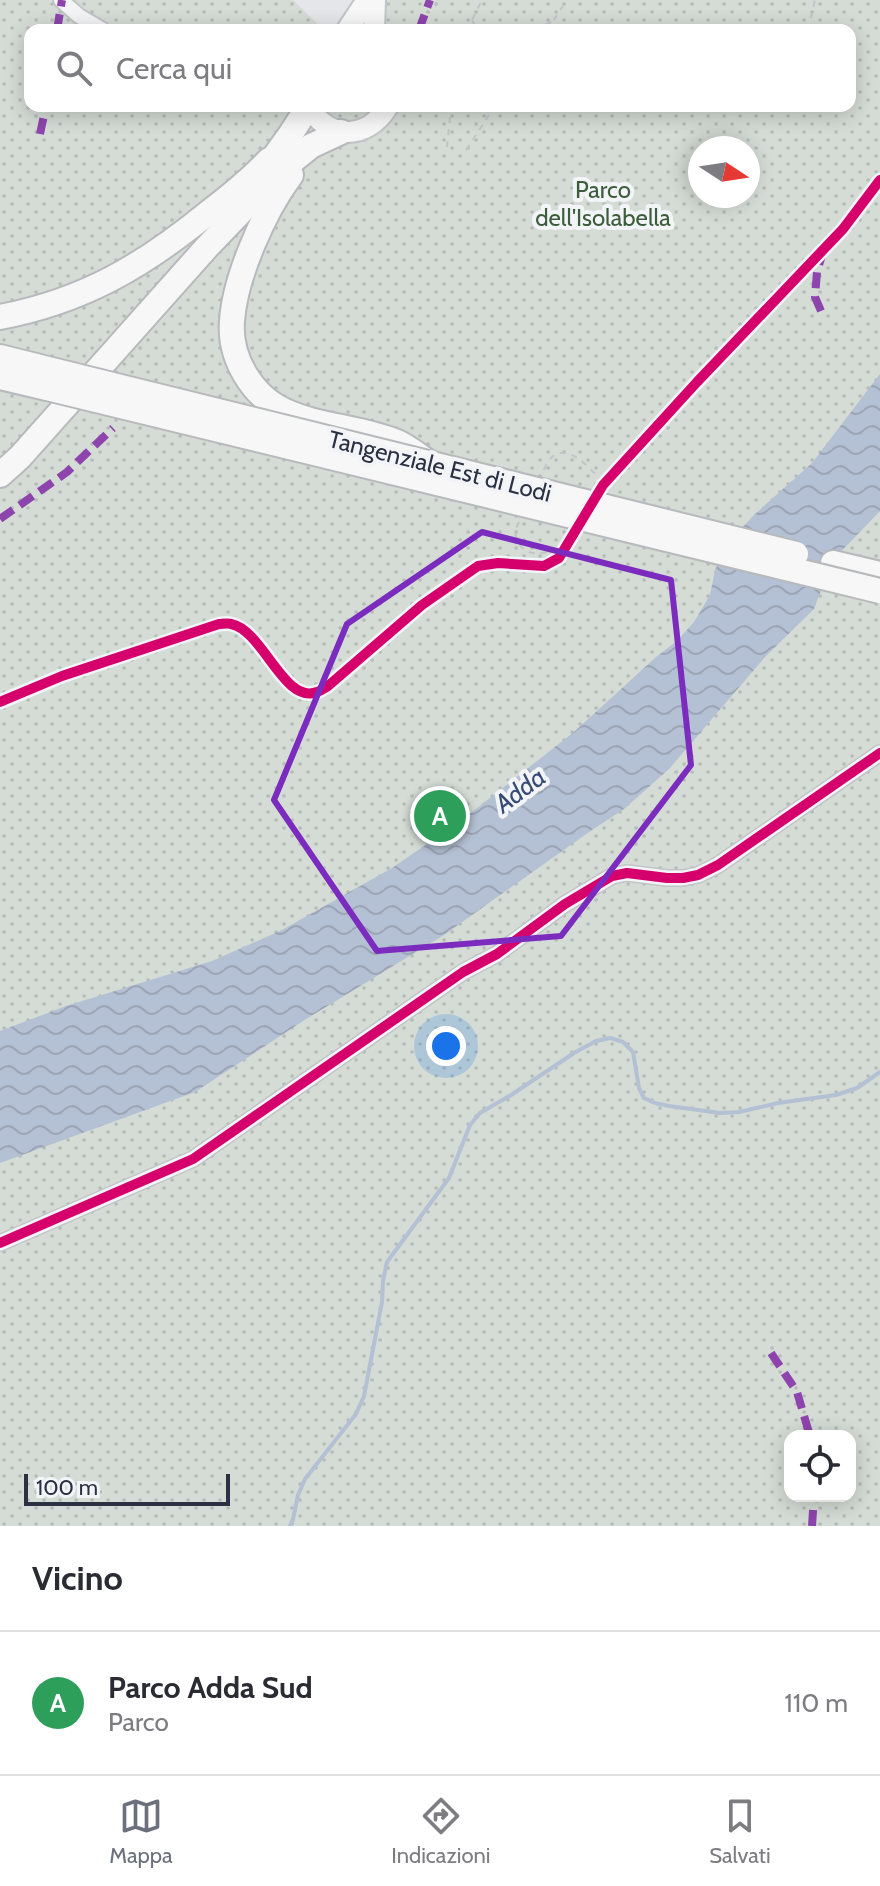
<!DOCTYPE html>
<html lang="it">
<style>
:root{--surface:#fff;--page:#f2f2f3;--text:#2b2b33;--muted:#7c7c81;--line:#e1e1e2;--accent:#6c707c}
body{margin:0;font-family:Cabin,sans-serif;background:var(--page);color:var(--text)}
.controls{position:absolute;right:24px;bottom:24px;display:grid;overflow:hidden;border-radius:16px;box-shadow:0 4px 20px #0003}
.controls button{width:72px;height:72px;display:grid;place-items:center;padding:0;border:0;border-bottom:2px solid var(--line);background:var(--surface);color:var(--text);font:40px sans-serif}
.compass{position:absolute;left:688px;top:136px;width:72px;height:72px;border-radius:50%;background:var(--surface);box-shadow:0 4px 20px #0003;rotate:102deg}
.scale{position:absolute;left:24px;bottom:20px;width:206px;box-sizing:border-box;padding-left:8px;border:4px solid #2b3142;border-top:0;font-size:22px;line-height:28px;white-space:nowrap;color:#2b3142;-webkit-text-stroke:6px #f2f4f8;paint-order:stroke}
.you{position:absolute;left:446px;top:1046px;width:28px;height:28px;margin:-20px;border:6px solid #fff;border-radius:50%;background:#1a73e8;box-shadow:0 0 0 12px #1a73e833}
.badge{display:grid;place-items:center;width:52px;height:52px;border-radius:50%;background:var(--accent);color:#fff;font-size:26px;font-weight:700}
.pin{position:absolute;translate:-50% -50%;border:4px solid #fff;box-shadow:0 2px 8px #0006}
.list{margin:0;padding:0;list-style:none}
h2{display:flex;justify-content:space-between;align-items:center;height:104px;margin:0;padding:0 32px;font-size:34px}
h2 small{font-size:26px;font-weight:400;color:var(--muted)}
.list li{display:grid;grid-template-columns:52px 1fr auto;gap:24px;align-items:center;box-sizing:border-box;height:144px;padding:0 32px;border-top:2px solid var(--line)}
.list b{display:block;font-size:30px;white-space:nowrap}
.list p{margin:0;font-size:26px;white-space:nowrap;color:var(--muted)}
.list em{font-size:26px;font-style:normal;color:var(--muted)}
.icon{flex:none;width:44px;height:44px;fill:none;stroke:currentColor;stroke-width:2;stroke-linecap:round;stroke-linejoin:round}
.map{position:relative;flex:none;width:880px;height:1526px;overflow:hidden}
.search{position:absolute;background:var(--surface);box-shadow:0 4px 20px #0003;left:24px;right:24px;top:24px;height:88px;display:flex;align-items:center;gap:20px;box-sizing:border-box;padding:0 28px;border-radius:16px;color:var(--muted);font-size:30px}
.sheet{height:248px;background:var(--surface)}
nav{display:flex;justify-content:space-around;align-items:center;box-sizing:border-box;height:112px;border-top:2px solid var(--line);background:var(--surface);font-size:22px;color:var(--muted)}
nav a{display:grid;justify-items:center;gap:4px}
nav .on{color:var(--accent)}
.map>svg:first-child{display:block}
</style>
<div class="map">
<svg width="880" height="1526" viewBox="0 0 880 1526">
<defs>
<pattern id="park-dots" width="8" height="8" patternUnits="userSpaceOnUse" patternTransform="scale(2)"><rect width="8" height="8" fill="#d4dcd5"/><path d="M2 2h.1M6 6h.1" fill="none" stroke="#b6bdb8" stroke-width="1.8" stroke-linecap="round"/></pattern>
<pattern id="water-waves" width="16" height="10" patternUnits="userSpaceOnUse" patternTransform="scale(2)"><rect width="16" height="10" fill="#b4c0d3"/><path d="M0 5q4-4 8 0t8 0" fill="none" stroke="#9ba5b6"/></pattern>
</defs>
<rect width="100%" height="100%" fill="#e4e6e9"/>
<path fill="url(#park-dots)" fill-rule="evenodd" d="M0 0H293L324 30H30V106H850V30H367L377 0H880V1526H0ZM700 148H748V196H700ZM790 1436H850V1496H790Z"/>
<polygon fill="url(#water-waves)" points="880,374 880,511 832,561 814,609 765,657 669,769 624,809 589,832 444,935 303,1021 195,1092 0,1163 0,1031 66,1006 212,961 282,930 392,868 462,820 574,732 656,657 677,641 694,622 710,595 715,570 726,545 754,515 812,463"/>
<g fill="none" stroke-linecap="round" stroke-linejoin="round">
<polyline stroke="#b4c0d3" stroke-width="4" points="290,1526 293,1519 298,1495 305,1479 356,1414 364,1396 382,1302 383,1281 387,1262 449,1178 470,1125 480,1113 511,1095 574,1053 596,1041 610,1038 623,1042 633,1052 639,1088 644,1098 655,1103 669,1106 720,1113 739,1112 778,1103 836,1095 857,1088 880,1072"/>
<defs>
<g id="street">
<polyline points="61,0 79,16 103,30"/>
<polyline points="0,1243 193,1159 463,972 497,954 565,904 612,876 627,873 667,878 683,878 698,875 718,865 880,753"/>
</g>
<g id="secondary">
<polyline points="347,30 367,0"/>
<polyline points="374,30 375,0"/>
<path d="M308 106C329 140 367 141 388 106"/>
</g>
<g id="highway">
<polyline points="262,174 290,135 308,107"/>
<path d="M291 175C264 211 235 277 232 321 229 358 252 396 285 411 320 427 361 427 397 442 408 447 418 455 428 462"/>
<path d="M0 317C84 301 143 266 208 213 229 197 250 180 269 160"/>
<polyline points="0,357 52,370"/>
<polyline points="0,377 47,388"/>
<polyline points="0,475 20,457 207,247 280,171 311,146 341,132"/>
<polyline points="833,563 880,574"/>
</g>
</defs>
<use href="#street" stroke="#c2c4c7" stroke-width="18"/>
<use href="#secondary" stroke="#c2c4c7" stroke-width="24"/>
<use href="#highway" stroke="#b7b9bd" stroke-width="28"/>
<g stroke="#c3c4c9" stroke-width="2" stroke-dasharray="6 6" stroke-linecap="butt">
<polyline points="472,20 477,30"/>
<polyline points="467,30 482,0"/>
<polyline points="535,30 551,22"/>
<polyline points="547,30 567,0"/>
<polyline points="808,30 815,0"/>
<polyline points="447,147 451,106"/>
<polyline points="466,150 495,106"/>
<path d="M544 470C553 446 570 450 586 465 593 472 600 476 602 486"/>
<path d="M519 522C516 528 514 533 517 540 526 562 553 552 568 544"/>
</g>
<use href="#street" stroke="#f3f4f6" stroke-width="14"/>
<use href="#secondary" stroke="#f7f7f7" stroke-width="20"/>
<use href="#highway" stroke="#f7f7f7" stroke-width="24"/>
<defs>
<g id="highway-bridge">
<polyline points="52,370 796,554"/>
<polyline points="47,388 880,591"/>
</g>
</defs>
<use href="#highway-bridge" stroke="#b7b9bd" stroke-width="28" stroke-linecap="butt"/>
<use href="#highway-bridge" stroke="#f7f7f7" stroke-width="24"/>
<g stroke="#8e44ad" stroke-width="8" stroke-dasharray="16 8" stroke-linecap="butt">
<polyline points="57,30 62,0"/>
<polyline points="419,30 430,0"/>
<polyline points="40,134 46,106"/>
<polyline points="821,311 815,297 817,272 822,255"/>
<polyline points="0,519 67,472 113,428"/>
<polyline points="771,1353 797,1392 810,1436"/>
<polyline points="812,1526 814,1496"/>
</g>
<defs>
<g id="cycleway">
<path d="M0 702 62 676 219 624C222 624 228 623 231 624 263 630 284 705 317 692 321 691 324 688 328 686L422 605 478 566 498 563 544 566 559 558 603 485 697 382 843 229 880 180"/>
<polyline points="0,1243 193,1159 463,972 497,954 565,904 612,876 627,873 667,878 683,878 698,875 718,865 880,753"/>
</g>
</defs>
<use href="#cycleway" stroke="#f2f4f8" stroke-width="15"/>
<use href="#cycleway" stroke="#d6006c" stroke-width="10"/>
</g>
<path fill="none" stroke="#7b2cbf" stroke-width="6" stroke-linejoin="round" d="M482 532 671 580 691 765 561 936 377 951 274 800 347 624Z"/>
<g text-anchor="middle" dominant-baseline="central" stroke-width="8" stroke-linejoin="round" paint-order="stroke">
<g font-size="24" fill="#3c5d39" stroke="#f2f4f8">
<text x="603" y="189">Parco<tspan x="603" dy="28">dell'Isolabella</tspan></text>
</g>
<g font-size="24" fill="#2b3142" stroke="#f2f4f8">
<text transform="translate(440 466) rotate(14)">Tangenziale Est di Lodi</text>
</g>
<g font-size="26" font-style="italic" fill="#374b74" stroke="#f2f4f8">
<text transform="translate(520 790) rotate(-37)">Adda</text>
</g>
</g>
</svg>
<div class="controls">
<button><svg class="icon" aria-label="locate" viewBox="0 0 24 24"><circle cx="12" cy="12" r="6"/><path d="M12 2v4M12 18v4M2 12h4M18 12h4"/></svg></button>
</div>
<svg class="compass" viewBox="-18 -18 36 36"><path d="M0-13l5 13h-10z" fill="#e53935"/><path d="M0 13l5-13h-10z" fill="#7c7c81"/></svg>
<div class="scale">100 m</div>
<div class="you"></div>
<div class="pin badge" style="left:440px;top:816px;background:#2e9e5b">A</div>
<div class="search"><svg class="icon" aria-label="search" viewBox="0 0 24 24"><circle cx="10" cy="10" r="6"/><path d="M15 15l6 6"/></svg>Cerca qui</div>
</div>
<section class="sheet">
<h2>Vicino<small></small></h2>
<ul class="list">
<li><span class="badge" style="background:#2e9e5b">A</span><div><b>Parco Adda Sud</b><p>Parco</p></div><em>110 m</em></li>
</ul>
</section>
<nav>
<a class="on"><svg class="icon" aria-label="map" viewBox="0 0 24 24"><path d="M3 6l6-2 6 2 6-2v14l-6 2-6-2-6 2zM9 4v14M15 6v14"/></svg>Mappa</a>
<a><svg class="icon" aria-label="directions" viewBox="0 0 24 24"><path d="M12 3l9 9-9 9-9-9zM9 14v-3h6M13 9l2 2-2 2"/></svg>Indicazioni</a>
<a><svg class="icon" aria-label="saved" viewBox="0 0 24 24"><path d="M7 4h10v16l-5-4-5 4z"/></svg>Salvati</a>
</nav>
